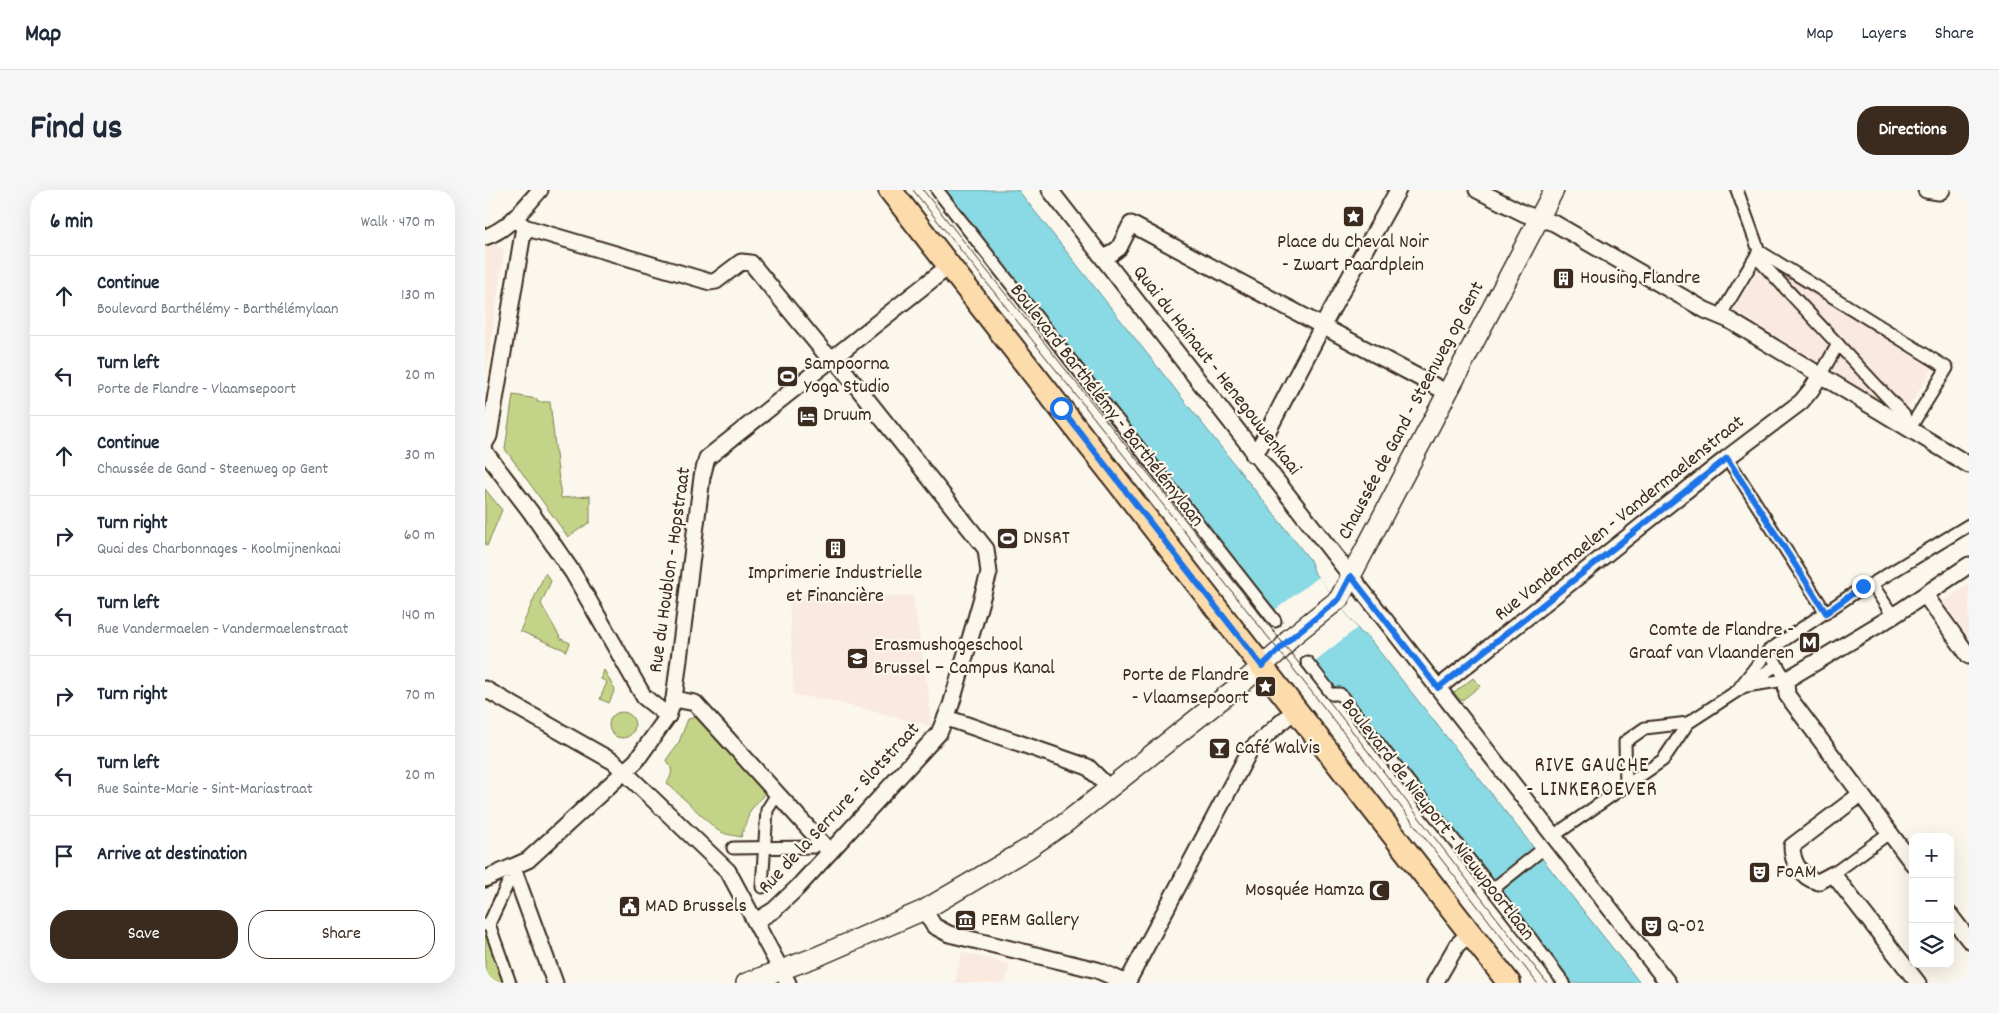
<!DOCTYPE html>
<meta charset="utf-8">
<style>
:root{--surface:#fff;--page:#f6f6f7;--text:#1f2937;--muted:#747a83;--line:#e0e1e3;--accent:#3b2a1e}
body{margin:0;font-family:Dekko,sans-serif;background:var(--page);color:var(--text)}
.controls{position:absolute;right:15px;bottom:15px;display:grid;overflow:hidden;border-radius:10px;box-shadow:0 5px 20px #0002}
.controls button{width:45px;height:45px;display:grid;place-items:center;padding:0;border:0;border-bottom:1px solid var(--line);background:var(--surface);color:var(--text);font:25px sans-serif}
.stop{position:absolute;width:15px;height:15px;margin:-11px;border:4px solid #1a73e8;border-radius:50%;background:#fff}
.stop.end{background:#1a73e8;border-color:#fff;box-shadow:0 1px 5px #0008}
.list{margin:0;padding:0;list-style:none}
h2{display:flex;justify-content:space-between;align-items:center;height:65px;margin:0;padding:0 20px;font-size:21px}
h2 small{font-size:16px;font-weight:400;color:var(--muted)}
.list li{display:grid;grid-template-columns:32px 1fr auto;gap:15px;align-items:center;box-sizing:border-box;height:80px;padding:0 20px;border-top:1px solid var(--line)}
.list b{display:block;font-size:19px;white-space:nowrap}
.list p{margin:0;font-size:16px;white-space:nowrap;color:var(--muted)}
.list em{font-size:16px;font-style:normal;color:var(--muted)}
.actions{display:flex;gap:10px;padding:15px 20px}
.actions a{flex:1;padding:11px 0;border:1px solid var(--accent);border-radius:20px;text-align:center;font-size:18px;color:var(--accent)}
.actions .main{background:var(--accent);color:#fff}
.icon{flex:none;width:28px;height:28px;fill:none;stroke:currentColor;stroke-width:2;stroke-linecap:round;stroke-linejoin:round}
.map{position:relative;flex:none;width:1484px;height:793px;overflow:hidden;border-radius:20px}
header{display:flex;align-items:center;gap:30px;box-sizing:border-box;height:70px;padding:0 25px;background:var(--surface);border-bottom:1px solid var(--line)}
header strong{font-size:24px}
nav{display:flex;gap:28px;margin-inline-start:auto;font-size:18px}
.intro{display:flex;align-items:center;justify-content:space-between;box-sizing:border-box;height:120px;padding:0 30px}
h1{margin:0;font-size:35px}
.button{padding:12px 22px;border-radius:20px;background:var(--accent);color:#fff;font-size:18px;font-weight:700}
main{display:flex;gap:30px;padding:0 30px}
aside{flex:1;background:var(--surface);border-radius:20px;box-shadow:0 5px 20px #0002}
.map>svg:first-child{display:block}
</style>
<header>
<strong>Map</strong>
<nav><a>Map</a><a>Layers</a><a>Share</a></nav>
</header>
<div class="intro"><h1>Find us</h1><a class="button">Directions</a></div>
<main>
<aside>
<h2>6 min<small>Walk · 470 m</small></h2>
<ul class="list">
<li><svg class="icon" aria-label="ahead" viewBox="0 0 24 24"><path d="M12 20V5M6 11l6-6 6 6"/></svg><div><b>Continue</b><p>Boulevard Barthélémy - Barthélémylaan</p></div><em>130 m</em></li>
<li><svg class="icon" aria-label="left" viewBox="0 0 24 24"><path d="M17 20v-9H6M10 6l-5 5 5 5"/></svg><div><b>Turn left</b><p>Porte de Flandre - Vlaamsepoort</p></div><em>20 m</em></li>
<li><svg class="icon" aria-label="ahead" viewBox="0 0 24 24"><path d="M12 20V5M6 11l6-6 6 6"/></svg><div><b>Continue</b><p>Chaussée de Gand - Steenweg op Gent</p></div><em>30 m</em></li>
<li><svg class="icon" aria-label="right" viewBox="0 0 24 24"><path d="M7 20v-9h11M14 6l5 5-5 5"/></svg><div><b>Turn right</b><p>Quai des Charbonnages - Koolmijnenkaai</p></div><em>60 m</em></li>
<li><svg class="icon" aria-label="left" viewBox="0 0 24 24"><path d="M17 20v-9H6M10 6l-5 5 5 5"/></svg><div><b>Turn left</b><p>Rue Vandermaelen - Vandermaelenstraat</p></div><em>140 m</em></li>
<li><svg class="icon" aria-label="right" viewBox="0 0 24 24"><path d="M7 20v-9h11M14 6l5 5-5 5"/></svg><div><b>Turn right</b></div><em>70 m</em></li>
<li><svg class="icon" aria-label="left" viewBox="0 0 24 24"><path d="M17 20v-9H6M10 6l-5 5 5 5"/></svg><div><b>Turn left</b><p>Rue Sainte-Marie - Sint-Mariastraat</p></div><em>20 m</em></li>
<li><svg class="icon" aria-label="arrive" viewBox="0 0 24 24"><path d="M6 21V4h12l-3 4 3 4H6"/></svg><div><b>Arrive at destination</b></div></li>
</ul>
<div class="actions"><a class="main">Save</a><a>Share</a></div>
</aside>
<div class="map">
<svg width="1484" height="793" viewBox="0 0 1484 793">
<rect width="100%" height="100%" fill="#fbf7ec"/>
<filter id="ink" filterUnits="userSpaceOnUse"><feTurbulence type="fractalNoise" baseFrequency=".02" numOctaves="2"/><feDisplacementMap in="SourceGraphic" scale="10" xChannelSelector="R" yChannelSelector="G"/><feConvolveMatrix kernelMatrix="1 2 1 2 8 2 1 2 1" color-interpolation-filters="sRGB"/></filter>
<g filter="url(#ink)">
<g fill="#fae9de">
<polygon points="10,53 19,61 0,190 0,57"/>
<polygon points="1279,70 1447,179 1419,225 1249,120"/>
<polygon points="1484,395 1484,447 1457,412"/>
<polygon points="304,404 428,406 443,500 446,536 343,510 309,505"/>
<polygon points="477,762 525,774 520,793 470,793"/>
</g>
<g fill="#c3d488" stroke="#7f7f53">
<polygon points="28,205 52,209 52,212 65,212 76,308 105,306 105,332 83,347 20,259"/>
<polygon points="0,299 17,320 2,356 0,355"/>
<polygon points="60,383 66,391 56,414 76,449 85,453 82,461 35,441"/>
<polygon points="119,480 130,499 124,513 115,509 122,492 116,489"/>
<polygon points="988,488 995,496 976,511 969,503"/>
<circle cx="137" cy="535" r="13"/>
<path d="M216 526 282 601 265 621 256 647 241 644 232 640 182 593C188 584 188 577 181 570L194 552 203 529Z"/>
<polygon points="0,738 22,793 0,793"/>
</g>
<polygon fill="#89dae4" stroke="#6a9495" points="457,0 533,0 825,370 830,384 877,444 883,447 1155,793 1076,793"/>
<polygon fill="#fbf7ec" points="833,387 872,438 826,474 786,423"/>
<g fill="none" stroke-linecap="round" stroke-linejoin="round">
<defs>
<g id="pedestrian">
<polyline points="452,0 790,431"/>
<polyline points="1252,0 1274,61 1275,71 1419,225 1425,238"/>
<polyline points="1235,126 1274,61 1462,178 1425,238"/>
<polyline points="1336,184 1353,154"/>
<polyline points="1242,268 1341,423"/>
<polyline points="1387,394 1408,426"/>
<polyline points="822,472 847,504"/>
<polyline points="1261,496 1301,490 1288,468"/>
<polyline points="1255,497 1283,461 1378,397 1387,394 1484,335"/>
<polyline points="1141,596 1140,552 1160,538 1203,533"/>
<polyline points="1074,642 1178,570 1203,533 1292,475"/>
<polyline points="248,658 329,657"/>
<polyline points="1348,684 1404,643"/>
<polyline points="277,697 282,620 289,609"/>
<polyline points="4,734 23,693"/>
<polyline points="0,735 4,734 25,793"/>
<polyline points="1046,749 1079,793"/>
</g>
<g id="minor">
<polyline points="565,0 1183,793"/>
<polyline points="992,0 1040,24 1069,33 1220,120 1244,130 1484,275"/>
<polyline points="1441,0 1454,2 1457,0"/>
<polyline points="39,37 225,92 231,91 256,72 266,73 339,162 349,168 501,359 504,383 466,515 454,543 312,698 289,720 271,731"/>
<path d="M0 47C24 39 39 18 55 0"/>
<polyline points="619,69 634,58 646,34 963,203"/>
<polyline points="0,253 4,246 39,37 30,28"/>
<polyline points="0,262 45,321 88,383 159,507 183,526"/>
<polyline points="768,264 775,256 837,137 913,0"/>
<polyline points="1440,405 1484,466"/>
<polyline points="953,498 1242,268 1316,212 1326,200 1336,184"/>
<polyline points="0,499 129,572 243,681 303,793"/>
<polyline points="189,509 210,513 345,662"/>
<polyline points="462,528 603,577 624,598"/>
<path d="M1376 604 1307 656C1307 673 1316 687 1333 692L1348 684 1433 793"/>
<polyline points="1428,674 1302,505 1301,490 1408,426 1484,375"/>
<polyline points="28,678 70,793"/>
<polyline points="0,689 43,670 151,571 183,526 189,509 217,287 222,268 464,76"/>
<polyline points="439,720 449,736 464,744 612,780 642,793"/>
<polyline points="1465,725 1484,750"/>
<polyline points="642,793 765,560 810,520"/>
<polyline points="950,793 972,755 984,744"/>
</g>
<polyline id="tertiary" points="261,793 331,767 439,720 544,658 579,634 756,494 797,459 805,448 854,409 1069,0"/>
<polyline id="primary" points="405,0 1024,793"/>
</defs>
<use href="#pedestrian" stroke="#3b2a1e" stroke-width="15"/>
<use href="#minor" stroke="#3b2a1e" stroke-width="19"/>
<use href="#tertiary" stroke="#3b2a1e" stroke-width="22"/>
<use href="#primary" stroke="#3b2a1e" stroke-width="26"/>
<use href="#pedestrian" stroke="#fbf7ec" stroke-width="11"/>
<use href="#minor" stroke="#fbf7ec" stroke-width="15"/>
<use href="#tertiary" stroke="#fbf7ec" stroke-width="19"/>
<use href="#primary" stroke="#fddcac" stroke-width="22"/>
<g stroke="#3b2a1e" stroke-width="1">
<polyline points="428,0 841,520 1052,793"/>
<polyline points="438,0 847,515 1062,793"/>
</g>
<defs>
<g id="pedestrian-bridge">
<polyline points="847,504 855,504 1046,749"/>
<polyline points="1008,699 1053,663"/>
</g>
</defs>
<use href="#pedestrian-bridge" stroke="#3b2a1e" stroke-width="15" stroke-linecap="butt"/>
<use href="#pedestrian-bridge" stroke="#fbf7ec" stroke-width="11"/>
</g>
</g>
<g fill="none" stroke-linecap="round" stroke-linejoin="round" filter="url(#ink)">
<polyline stroke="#1a73e8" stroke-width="6" points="576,218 777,476 806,448 854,409 866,386 953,498 1242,268 1341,423 1378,396"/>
</g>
<defs>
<symbol id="sight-square" viewBox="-11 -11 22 22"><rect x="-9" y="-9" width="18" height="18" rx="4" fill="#3b2a1e" stroke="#fbf7ec"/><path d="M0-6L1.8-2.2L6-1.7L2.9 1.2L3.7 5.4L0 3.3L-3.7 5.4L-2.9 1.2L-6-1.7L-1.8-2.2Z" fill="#fff"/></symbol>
<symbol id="building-square" viewBox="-11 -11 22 22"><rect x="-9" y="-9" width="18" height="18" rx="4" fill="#3b2a1e" stroke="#fbf7ec"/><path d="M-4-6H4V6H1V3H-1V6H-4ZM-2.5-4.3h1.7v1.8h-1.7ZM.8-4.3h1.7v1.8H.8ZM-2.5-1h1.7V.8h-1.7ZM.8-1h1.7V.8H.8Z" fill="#fff"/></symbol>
<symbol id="stadium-square" viewBox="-11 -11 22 22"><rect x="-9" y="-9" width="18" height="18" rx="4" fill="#3b2a1e" stroke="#fbf7ec"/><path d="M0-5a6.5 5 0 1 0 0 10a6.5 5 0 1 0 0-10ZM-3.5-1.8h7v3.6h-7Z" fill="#fff"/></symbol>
<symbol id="hotel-square" viewBox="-11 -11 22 22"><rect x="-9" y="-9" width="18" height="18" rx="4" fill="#3b2a1e" stroke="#fbf7ec"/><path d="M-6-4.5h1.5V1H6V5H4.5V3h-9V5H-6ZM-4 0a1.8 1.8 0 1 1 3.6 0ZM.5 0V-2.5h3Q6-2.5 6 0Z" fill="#fff"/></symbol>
<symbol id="metro-square" viewBox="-11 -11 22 22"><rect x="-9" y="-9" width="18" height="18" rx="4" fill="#3b2a1e" stroke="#fbf7ec"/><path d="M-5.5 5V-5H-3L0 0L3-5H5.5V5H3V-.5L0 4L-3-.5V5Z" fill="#fff"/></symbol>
<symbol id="university-square" viewBox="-11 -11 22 22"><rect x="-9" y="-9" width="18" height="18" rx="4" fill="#3b2a1e" stroke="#fbf7ec"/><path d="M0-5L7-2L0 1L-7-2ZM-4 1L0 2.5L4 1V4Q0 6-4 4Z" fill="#fff"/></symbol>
<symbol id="bar-square" viewBox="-11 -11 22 22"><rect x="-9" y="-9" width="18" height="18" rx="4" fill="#3b2a1e" stroke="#fbf7ec"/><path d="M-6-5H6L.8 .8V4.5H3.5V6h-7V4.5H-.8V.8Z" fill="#fff"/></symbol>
<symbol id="theatre-square" viewBox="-11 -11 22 22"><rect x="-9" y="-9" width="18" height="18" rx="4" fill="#3b2a1e" stroke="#fbf7ec"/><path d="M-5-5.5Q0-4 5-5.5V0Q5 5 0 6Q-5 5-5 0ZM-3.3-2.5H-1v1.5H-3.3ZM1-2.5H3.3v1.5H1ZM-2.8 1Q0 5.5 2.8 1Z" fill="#fff"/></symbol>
<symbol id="mosque-square" viewBox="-11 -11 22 22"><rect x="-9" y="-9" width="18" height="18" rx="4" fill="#3b2a1e" stroke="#fbf7ec"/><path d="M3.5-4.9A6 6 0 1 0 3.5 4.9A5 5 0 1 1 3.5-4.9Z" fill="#fff"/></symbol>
<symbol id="civic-square" viewBox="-11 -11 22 22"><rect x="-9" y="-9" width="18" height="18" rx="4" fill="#3b2a1e" stroke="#fbf7ec"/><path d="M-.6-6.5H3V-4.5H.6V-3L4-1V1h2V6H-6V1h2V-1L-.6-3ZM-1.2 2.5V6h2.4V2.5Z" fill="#fff"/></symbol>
<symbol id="museum-square" viewBox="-11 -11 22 22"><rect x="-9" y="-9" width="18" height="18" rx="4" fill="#3b2a1e" stroke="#fbf7ec"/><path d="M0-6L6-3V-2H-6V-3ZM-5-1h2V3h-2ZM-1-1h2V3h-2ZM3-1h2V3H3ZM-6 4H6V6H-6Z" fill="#fff"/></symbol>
</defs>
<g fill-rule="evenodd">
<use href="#sight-square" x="856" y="14" width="25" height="25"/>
<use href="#building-square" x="1066" y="76" width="25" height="25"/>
<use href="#stadium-square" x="290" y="174" width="25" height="25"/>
<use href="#hotel-square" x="310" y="214" width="25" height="25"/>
<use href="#stadium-square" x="510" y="336" width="25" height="25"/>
<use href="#building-square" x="338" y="346" width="25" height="25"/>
<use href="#metro-square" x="1312" y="440" width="25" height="25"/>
<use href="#university-square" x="360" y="456" width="25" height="25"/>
<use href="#sight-square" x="768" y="484" width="25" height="25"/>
<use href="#bar-square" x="722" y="546" width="25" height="25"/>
<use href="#theatre-square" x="1262" y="670" width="25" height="25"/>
<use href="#mosque-square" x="882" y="688" width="25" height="25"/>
<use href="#civic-square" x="132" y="704" width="25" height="25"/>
<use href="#museum-square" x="468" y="718" width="25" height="25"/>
<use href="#theatre-square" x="1154" y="724" width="25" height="25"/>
</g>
<g text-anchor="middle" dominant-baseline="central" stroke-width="4.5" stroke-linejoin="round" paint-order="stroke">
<g font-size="20" fill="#3b2a1e" stroke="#fbf7ec" text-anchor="start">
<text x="868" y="53" text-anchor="middle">Place du Cheval Noir<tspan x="868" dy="23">- Zwart Paardplein</tspan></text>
<text x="1095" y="89">Housing Flandre</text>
<text x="319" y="175">Sampoorna<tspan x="319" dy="23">Yoga Studio</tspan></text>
<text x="338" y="226">Druum</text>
<text x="538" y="349">DNSRT</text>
<text x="350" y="384" text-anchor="middle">Imprimerie Industrielle<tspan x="350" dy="23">et Financière</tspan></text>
<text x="1309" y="441" text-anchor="end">Comte de Flandre -<tspan x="1309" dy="23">Graaf van Vlaanderen</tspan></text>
<text x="389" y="456">Erasmushogeschool<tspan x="389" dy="23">Brussel – Campus Kanal</tspan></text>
<text x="764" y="486" text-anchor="end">Porte de Flandre<tspan x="764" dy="23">- Vlaamsepoort</tspan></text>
<text x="750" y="559">Café Walvis</text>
<text x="1291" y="683">FoAM</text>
<text x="879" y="701" text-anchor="end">Mosquée Hamza</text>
<text x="160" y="717">MAD Brussels</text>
<text x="496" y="731">PERM Gallery</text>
<text x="1182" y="737">Q-02</text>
</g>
<g font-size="20" fill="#3b2a1e" stroke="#fbf7ec">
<text transform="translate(731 181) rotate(52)">Quai du Hainaut - Henegouwenkaai</text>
<text transform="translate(621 216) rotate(52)">Boulevard Barthélémy - Barthélémylaan</text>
<text transform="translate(927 221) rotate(-62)">Chaussée de Gand - Steenweg op Gent</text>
<text transform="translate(1135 329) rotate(-39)">Rue Vandermaelen - Vandermaelenstraat</text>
<text transform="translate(186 380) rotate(-82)">Rue du Houblon - Hopstraat</text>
<text transform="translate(355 619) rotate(-47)">Rue de la Serrure - Slotstraat</text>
<text transform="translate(952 630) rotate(52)">Boulevard de Nieuport - Nieuwpoortlaan</text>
</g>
<g font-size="21" letter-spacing="1" fill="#3b2a1e" stroke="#fbf7ec">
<text x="1107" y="577">RIVE GAUCHE<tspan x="1107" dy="24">- LINKEROEVER</tspan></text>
</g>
</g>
</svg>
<div class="controls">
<button>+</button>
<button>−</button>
<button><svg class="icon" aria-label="layers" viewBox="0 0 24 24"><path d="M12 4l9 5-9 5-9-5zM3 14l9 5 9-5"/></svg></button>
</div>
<div class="stop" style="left:576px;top:218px"></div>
<div class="stop end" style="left:1378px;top:396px"></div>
</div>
</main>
